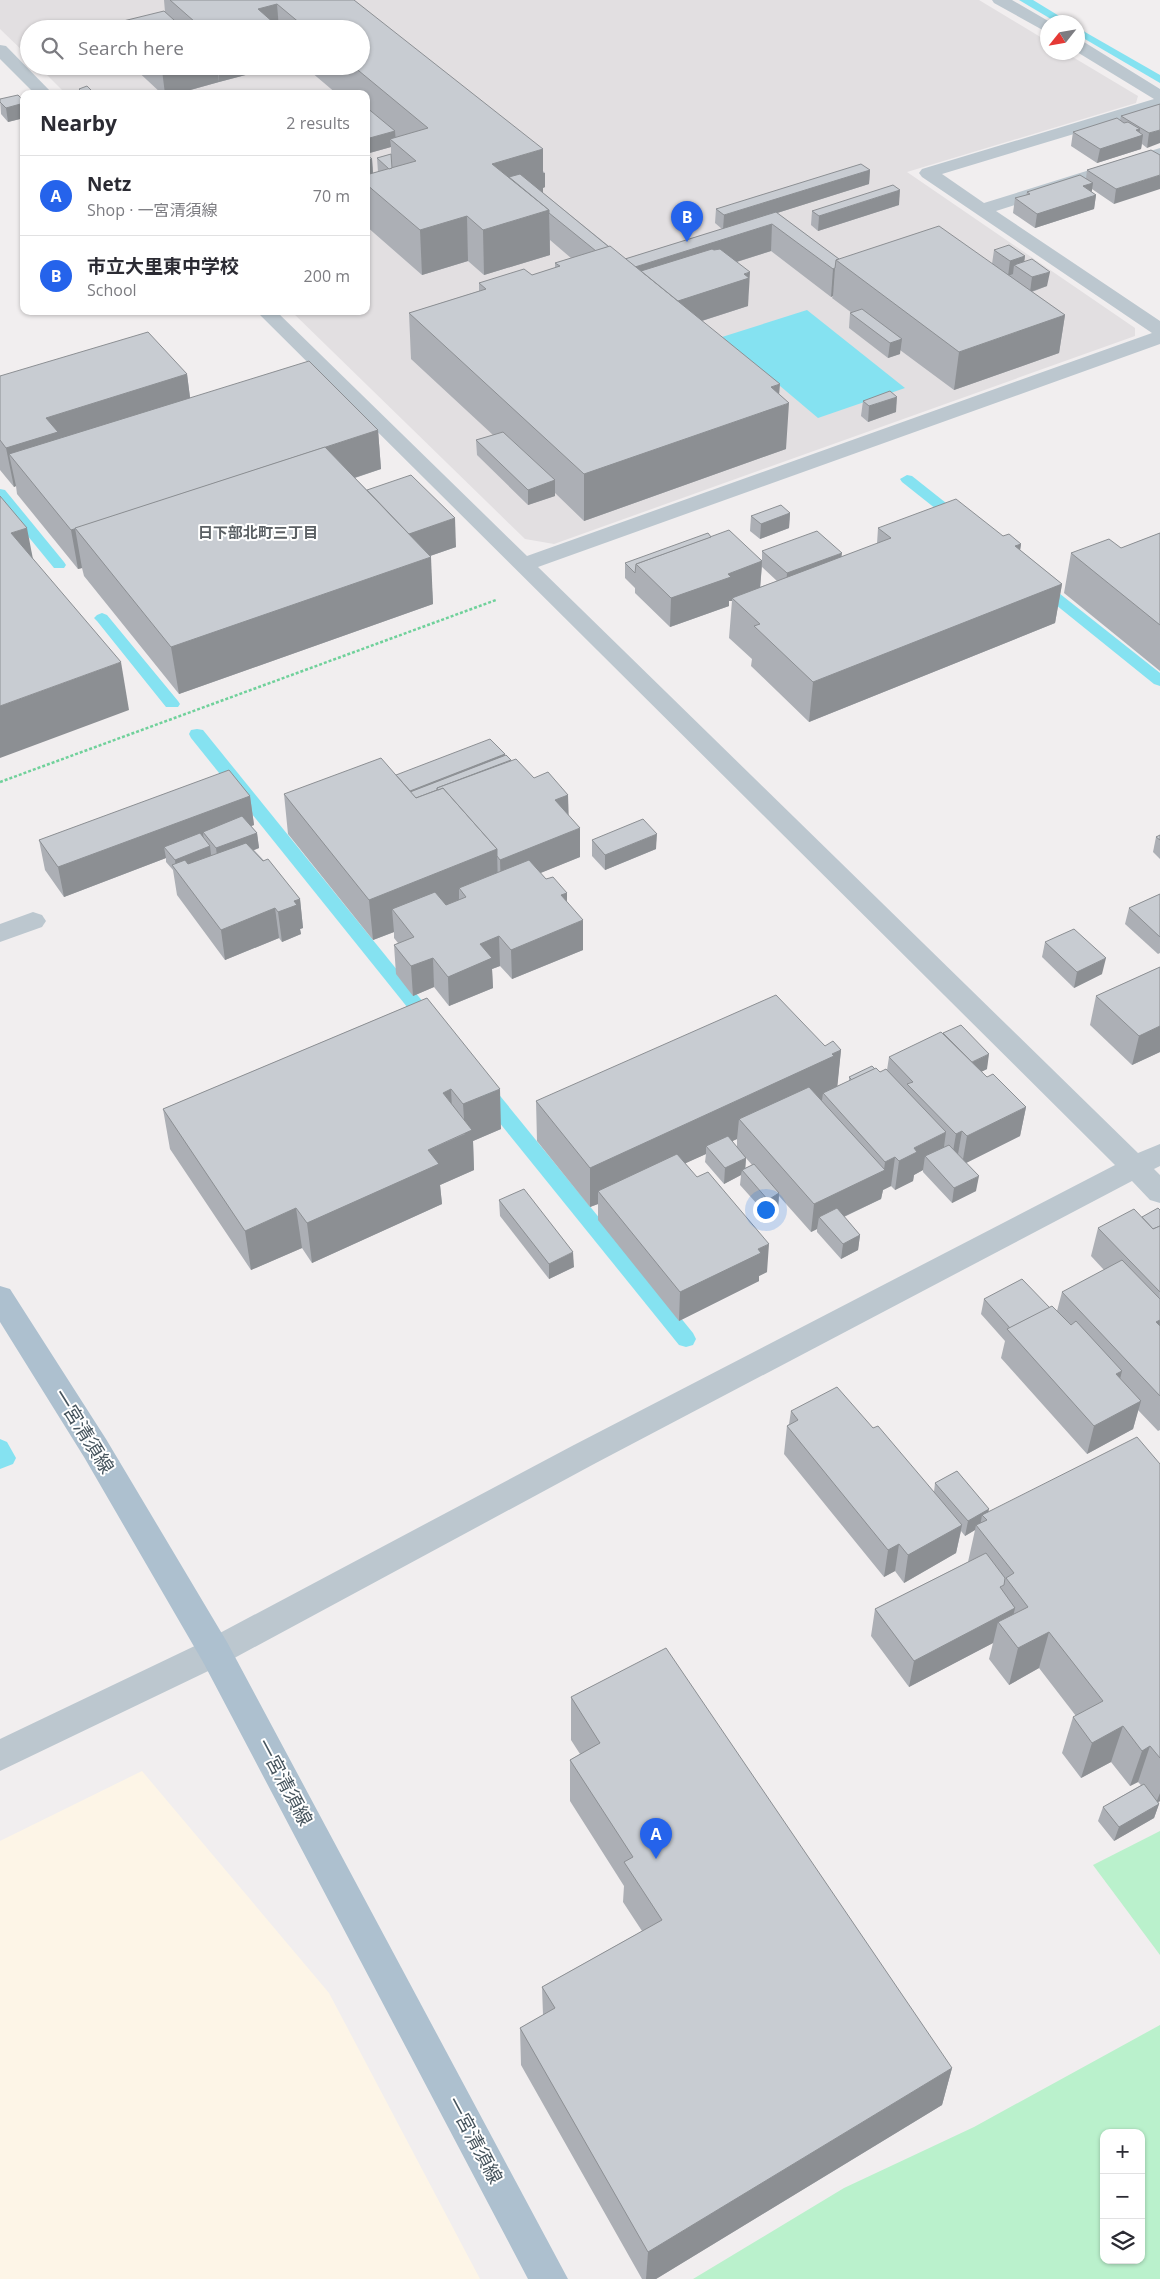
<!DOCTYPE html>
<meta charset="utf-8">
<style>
:root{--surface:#fff;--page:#f2f2f3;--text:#2b2b33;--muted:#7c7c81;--line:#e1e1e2;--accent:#2563eb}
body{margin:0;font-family:"Open Sans","Noto Sans JP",sans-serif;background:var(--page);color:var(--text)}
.controls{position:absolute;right:15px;bottom:15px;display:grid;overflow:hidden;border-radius:10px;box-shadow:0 1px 4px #0004}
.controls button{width:45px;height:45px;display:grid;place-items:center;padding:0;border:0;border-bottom:1px solid var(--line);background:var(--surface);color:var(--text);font:25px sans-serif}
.compass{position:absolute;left:1040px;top:15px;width:45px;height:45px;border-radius:50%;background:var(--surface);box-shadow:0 1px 4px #0004;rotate:239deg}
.you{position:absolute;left:765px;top:1209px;width:18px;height:18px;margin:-12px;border:4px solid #fff;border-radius:50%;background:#1a73e8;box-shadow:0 0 0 8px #1a73e833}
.badge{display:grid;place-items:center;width:32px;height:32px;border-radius:50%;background:var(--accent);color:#fff;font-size:16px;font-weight:700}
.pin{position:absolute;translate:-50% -41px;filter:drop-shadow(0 1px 2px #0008)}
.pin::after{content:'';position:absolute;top:26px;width:18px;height:15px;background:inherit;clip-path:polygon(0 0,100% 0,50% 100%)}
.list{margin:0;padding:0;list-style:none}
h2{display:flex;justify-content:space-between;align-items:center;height:65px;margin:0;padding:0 20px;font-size:21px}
h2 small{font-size:16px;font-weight:400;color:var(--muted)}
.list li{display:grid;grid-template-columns:32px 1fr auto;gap:15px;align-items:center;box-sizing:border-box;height:80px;padding:0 20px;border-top:1px solid var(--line)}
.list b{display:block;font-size:19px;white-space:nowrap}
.list p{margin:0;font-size:16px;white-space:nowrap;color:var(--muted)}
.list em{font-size:16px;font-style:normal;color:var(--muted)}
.icon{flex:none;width:28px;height:28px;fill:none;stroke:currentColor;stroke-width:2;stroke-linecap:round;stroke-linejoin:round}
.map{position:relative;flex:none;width:1160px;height:2279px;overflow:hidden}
.search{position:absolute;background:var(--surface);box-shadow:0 1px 4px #0004;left:20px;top:20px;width:350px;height:55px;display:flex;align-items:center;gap:12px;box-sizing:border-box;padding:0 18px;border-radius:28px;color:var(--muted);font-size:19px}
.panel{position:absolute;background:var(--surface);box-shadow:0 1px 4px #0004;left:20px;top:90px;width:350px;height:225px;border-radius:10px}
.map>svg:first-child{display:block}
</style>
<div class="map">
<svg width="1160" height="2279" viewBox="0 0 1160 2279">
<rect width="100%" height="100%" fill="#f1eeef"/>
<polygon fill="#fdf5e7" points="142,1771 329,1993 480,2279 0,2279 0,1841"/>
<polygon fill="#e2dfe1" points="0,0 979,0 1047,41 1048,52 1066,53 1138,96 1136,103 907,172 1135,328 1135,336 554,544 525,539 291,311 366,311 366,94 66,94 38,66 361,66 361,29 29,29 29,57 0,29"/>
<g fill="#baf1cc" fill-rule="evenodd">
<polygon points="1160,1831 1160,1955 1093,1865"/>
<path d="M1160 2025V2279H693L844 2188 974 2127ZM1104 2133H1141V2260H1104Z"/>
</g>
<polygon fill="#85e2f1" points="807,310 905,388 818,418 722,337"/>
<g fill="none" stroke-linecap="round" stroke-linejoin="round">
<g fill="#85e2f1" fill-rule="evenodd">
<polygon points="1019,0 1033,0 1069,22 1056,22"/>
<polygon points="1078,28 1160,75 1160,83 1078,35"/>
<polygon points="907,475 912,476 965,518 967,521 965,524 955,524 902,482 900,479"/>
<polygon points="0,489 5,490 64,562 66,565 64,568 54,568 0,502"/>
<polygon points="1040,581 1045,582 1160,673 1160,686 1154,684 1035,588 1033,585 1035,582"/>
<polygon points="102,613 107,615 178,701 180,704 178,707 166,707 97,621 94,618 97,615"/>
<polygon points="197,729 203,730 436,1018 439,1023 436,1028 430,1029 424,1028 191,738 189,734 191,730"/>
<polygon points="485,1084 492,1086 693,1333 696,1339 693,1345 686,1347 679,1345 478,1096 476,1091 478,1086"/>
<polygon points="0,1439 7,1442 16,1458 13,1464 0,1469"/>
</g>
<polyline stroke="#70d19b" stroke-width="2.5" stroke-dasharray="3 2" stroke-linecap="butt" points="0,782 496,600"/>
<g fill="#bcc7cf" fill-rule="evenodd">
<polygon points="992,0 1012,0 1050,22 1048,22 1048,33 994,3"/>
<polygon points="1078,41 1084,42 1160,89 1160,108 942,174 984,203 1160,148 1160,159 996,211 1160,321 1160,344 538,567 1138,1153 1160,1144 1160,1166 1154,1169 1160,1175 1160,1203 1150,1200 1132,1181 594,1464 227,1662 0,1771 0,1739 203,1642 572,1446 1115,1165 256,311 276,311 527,556 1152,333 922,177 919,173 922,169 1154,99 1077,52"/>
<polygon points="0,45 6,46 53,94 35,94 0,59"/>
<polygon points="33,912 42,915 46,921 42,927 0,942 0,924"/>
</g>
<polygon fill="#adc0cf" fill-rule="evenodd" points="0,1286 10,1289 106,1439 227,1642 568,2279 528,2279 203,1662 84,1457 0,1322"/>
</g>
<g fill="#acafb5" fill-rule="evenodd">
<polygon points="164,0 354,0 545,173 545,187 543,188 543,193 625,259 722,229 715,223 716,209 870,170 869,184 777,213 839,259 992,264 994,250 1025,256 1024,261 1047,286 1032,292 1065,315 1059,353 954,390 900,350 900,354 888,358 849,328 850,313 852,313 832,298 833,296 831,297 771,251 737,262 748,300 748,306 702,321 779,394 786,449 584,521 555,493 555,496 528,505 477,455 476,440 493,435 411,359 409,313 479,291 479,283 532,275 555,268 555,263 571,258 550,240 550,255 484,275 468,261 422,275 366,226 366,154 372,159 373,173 378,172 377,158 391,154 391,147 366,154 366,94 337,94 304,66 361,66 361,29 112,29 111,24 165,12"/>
<polygon points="132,66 279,66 219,82 176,94 162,94"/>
<polygon points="79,89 95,94 79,94"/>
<polygon points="0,99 24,101 24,118 8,122 1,114"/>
<polygon points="1160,104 1147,148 1142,144 1141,149 1097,163 1071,146 1073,132 1120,120 1121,116"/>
<polygon points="1151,150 1114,204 1092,189 1091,192 1096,195 1094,209 1035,228 1013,213 1015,198 1026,195 1027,192 1086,179 1087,170"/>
<polygon points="899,205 818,231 811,225 812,211"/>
<polygon points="187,374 190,398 378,430 381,469 355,478 367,490 456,547 430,556 433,604 179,694 84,576 82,568 78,569 17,494 16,486 14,487 0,470 0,376"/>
<polygon points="863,401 896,412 868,422 861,416"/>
<polygon points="790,513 789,528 760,539 750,531 751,516"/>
<path d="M878 528 1003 536 1021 544 1020 550 1062 584 1055 623 809 722 751 666 752 659 729 638 732 601H729V606L670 627 635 593V588L625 578V563L711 537 762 560V551L841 557 877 544ZM762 567 777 581 760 587Z"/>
<polygon points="1160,533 1160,671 1064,593 1071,553 1121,548"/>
<polygon points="505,754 505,755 511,760 534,778 568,795 568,815 580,857 540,873 546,879 567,893 567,902 583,950 512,979 500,966 492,969 493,988 449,1006 434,987 413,996 396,974 394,945 398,943 394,938 394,932 373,940 288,834 284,794 396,775"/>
<polygon points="250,796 254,825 251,826 257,833 259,848 254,850 300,899 303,928 300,929 301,934 282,942 279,938 225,960 177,895 173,870 166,862 166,858 64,897 45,870 39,840"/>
<polygon points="1160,835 1160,859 1153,852 1156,837"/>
<polygon points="592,840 656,849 605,870 592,856"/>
<polygon points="1160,894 1160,953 1158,954 1125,924 1129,908"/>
<polygon points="1045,942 1102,974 1074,988 1042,957"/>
<polygon points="1160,967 1160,1052 1132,1065 1090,1025 1096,996"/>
<polygon points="427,998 501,1129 473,1141 474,1170 440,1185 442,1204 312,1263 302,1248 251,1270 170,1149 163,1109"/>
<path d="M825 1046 841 1050 837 1086 849 1081V1077L875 1069 880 1072 887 1070 889 1057 987 1069 981 1072 987 1077 1026 1107 1020 1136 966 1163 976 1191 952 1203 923 1172V1170L914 1175 913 1181 895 1190 891 1186 883 1190 881 1199 844 1217 860 1235 858 1250 841 1259 817 1232V1229L811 1232 779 1196 778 1209 767 1215 740 1185 741 1175 724 1184 705 1162 706 1154 685 1163 767 1272 759 1276V1281L679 1321 598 1220V1204L590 1207 537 1141 536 1101ZM737 1139V1147L732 1141ZM746 1158 752 1165 745 1168Z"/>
<polygon points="499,1200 574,1267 549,1279 500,1216"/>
<polygon points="1160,1210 1160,1430 1158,1431 1138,1410 1133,1429 1087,1454 1001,1358 1005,1341 981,1314 984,1299 1050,1308 1057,1311 1062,1292 1104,1270 1091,1256 1098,1228 1142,1217"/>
<polygon points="791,1411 873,1428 934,1492 935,1483 988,1512 1160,1464 1160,1801 1158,1803 1159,1804 1154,1818 1114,1841 1098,1821 1103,1807 1141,1785 1138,1782 1130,1786 1111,1762 1081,1778 1062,1753 1073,1717 1076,1716 1039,1668 1009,1685 989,1659 993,1643 909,1687 871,1636 875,1609 968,1562 975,1530 965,1536 961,1531 956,1553 904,1583 895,1571 884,1577 784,1454 787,1426 789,1424"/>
<polygon points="571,1697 952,2068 942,2105 656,2279 642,2279 521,2065 520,2028 543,2015 542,1987 642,1931 623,1902 624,1886 570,1801 570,1760 580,1754 571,1740"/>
</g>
<g fill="#8c8f93">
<polygon points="277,4 279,29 256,29 258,9"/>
<polygon points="177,66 217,66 219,82 176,94 165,94 162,70"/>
<polygon points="218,66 279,66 219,82"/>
<polygon points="24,103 24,118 8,122 6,108"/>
<polygon points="1140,129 1139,136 1143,135 1141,149 1097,163 1100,149 1136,130"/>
<polygon points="1160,130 1160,143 1147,148 1149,133"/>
<polygon points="395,131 396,144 390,139 391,147 366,154 366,139"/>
<polygon points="543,149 543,173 545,173 545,187 543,188 543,193 496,207 492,164"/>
<polygon points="372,159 373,174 366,176 366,161"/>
<polygon points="870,170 869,184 723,230 724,215"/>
<polygon points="1160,175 1160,189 1114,204 1116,189"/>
<polygon points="1093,183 1091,197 1096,195 1094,209 1035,228 1037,214 1083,186"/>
<polygon points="900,190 899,205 818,231 819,216"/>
<polygon points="549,210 550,255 484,275 483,230"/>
<polygon points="467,216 468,261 422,275 420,230"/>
<polygon points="772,224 771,251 653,288 635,267"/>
<polygon points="1025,256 1023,271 1014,265 1013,274 1008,276 1010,261"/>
<polygon points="835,268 833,296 831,297 833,269"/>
<polygon points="750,272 748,306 670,331 671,303"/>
<polygon points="1050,272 1047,286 1030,292 1032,277"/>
<polygon points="1065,315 1059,353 954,390 959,352"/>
<polygon points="902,339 900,354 888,358 890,343"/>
<polygon points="187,374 192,413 9,454 16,486 14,487 6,448 46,418"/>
<polygon points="780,384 778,407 789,403 786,449 584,521 584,474 771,387"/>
<polygon points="897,397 896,412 868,422 869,406"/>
<polygon points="378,430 381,469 102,561 75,528 82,568 78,569 71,530"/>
<polygon points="555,480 555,496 528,505 528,490"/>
<polygon points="790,513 789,528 760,539 761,524"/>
<polygon points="455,518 456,547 401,566 399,537"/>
<polygon points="27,528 36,575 11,533"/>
<polygon points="1021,544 1015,583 1015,546"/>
<polygon points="842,553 840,568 786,589 787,573"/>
<polygon points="431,557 433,604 179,694 171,647"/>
<polygon points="762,561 760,590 732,598 732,601 729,601 729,606 670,627 671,598 728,574"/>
<polygon points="1062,584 1055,623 809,722 813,682"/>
<polygon points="121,662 129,710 0,758 0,706"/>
<polygon points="505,754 505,770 398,796"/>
<polygon points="568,795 569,824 555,800"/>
<polygon points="250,796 254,825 210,841 203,832 204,844 164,847 166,858 64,897 58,867"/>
<polygon points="580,828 580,857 501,889 500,860"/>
<polygon points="257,833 259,848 218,864 216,848"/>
<polygon points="657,834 656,849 605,870 605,855"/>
<polygon points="210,846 212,862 176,871 175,860"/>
<polygon points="497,849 498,889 466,897 459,888 459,905 392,909 394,932 373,940 369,900"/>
<polygon points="567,893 567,922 561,895"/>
<polygon points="300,899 303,928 300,929 301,934 282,942 278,912 294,901"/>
<polygon points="275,908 279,938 225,960 221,930"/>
<polygon points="583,920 583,950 512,979 511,950"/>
<polygon points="499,936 500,966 492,969 493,988 449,1006 448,977 480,944"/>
<polygon points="433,958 434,987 413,996 411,966"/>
<polygon points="1106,958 1102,974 1074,988 1077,972"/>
<polygon points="1160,1026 1160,1052 1132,1065 1139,1036"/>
<polygon points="841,1050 837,1090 823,1093 822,1100 751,1133 739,1119 737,1139 711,1151 706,1146 706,1154 605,1200 598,1191 598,1204 590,1207 590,1168"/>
<polygon points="989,1054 987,1069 960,1082 962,1067"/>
<polygon points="451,1089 453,1129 443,1093"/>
<polygon points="500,1089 501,1129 473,1141 474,1170 440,1185 442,1204 312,1263 307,1223 428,1150 465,1134 463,1104"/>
<polygon points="1026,1107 1020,1136 962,1165 967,1136"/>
<polygon points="962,1131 957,1160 951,1163 956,1134"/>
<polygon points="946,1132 942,1161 925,1156 923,1170 914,1175 913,1181 895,1190 899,1161 914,1148"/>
<polygon points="895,1157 891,1186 883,1190 881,1199 826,1225 819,1217 817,1229 811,1232 814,1204 884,1170 885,1162"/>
<polygon points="746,1158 745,1173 742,1170 741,1175 724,1184 725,1168"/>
<polygon points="979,1176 976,1191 952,1203 954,1188"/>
<polygon points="779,1193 778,1209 767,1215 768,1200"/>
<polygon points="296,1208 302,1248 251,1270 245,1231"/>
<polygon points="860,1235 858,1250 841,1259 843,1244"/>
<polygon points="769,1244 767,1272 759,1276 759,1281 679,1321 680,1292 758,1249"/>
<polygon points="573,1252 574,1267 549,1279 549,1264"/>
<polygon points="1160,1305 1160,1344 1148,1350"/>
<polygon points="1122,1371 1115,1399 1116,1374"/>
<polygon points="1141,1401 1133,1429 1087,1454 1094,1426"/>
<polygon points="989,1509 987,1520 982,1515 980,1527 976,1525 975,1530 965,1536 968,1521"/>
<polygon points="962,1525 956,1553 904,1583 908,1555"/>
<polygon points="899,1544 895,1571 884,1577 888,1550"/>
<polygon points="1015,1608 1009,1634 998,1622 993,1643 909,1687 914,1661"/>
<polygon points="1049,1632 1039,1668 1009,1685 1018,1648"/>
<polygon points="1123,1726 1111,1762 1081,1778 1092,1743"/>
<polygon points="1150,1746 1138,1782 1130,1786 1142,1751"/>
<polygon points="1160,1793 1160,1801 1156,1803"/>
<polygon points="1159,1804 1154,1818 1114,1841 1119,1827"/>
<polygon points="952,2068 942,2105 656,2279 646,2279 648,2252"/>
</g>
<g fill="#c8ccd2" stroke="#8c8f93">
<polygon points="170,0 354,0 543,149 492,164 549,210 483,230 467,216 420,230 366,184 366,175 416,161 390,139 428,128 353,66 361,66 361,29 307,29 277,4 258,9 275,24 256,29 203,29"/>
<polygon points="164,11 184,29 116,29 111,24"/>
<polygon points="158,66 177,66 162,70"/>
<polygon points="87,86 95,94 84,94 79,89"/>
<polygon points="18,95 24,101 24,103 6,108 0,102 0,99"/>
<polygon points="1160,104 1160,130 1149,133 1121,116"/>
<polygon points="366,107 395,131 366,139"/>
<polygon points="1117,118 1124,123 1128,122 1140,129 1136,130 1143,135 1100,149 1073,132"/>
<polygon points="1151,150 1160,155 1160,175 1116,189 1087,170"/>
<polygon points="366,154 372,159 366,161"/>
<polygon points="391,154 392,168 389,169 377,158"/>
<polygon points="861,164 870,170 724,215 716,209"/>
<polygon points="520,174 609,247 596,251 549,213 549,210 509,177"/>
<polygon points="1080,175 1093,183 1083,186 1096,195 1037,214 1015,198 1030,194 1027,192"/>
<polygon points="893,185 900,190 819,216 812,211"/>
<polygon points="776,212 839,259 836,260 835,268 833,269 772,224 635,267 625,259"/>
<polygon points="939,226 1065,315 959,352 836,260"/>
<polygon points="1009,245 1025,256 1010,261 994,250"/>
<polygon points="610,246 780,384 771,387 789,403 584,474 409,313 486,289 479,283 524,269 532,275 560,266 555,263"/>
<polygon points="712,249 714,250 720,249 750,272 744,274 749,278 678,301 641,271"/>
<polygon points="1032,259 1050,272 1032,277 1014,265"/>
<polygon points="862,309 902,339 890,343 850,313"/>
<polygon points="148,332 187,374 46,418 58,432 6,448 0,440 0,376"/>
<polygon points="309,361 378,430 71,530 9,454"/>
<polygon points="890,391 897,397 869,406 863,401"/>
<polygon points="503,432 555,480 528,490 476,440"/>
<polygon points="325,447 431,557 171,647 75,528"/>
<polygon points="411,475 455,518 409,534 367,490"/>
<polygon points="0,496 27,528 11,533 121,662 0,706"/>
<polygon points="956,499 1003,536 1009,534 1021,544 1015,546 1062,584 813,682 754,626 760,624 732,598 891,538 878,528"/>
<polygon points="781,505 790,513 761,524 751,516"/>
<polygon points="729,530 762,561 728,574 731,577 671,598 636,564"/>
<polygon points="817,531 842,553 787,573 762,551"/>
<polygon points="708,533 711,537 636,564 635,573 625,563"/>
<polygon points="1160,533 1160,625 1071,553 1109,539 1121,548"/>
<polygon points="490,739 505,754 410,791 396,775"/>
<polygon points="506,755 511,760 437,788 437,790 416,798 410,792"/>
<polygon points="381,758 416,798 443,788 497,849 369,900 284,794"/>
<polygon points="516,759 534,778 548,772 568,795 555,800 580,828 500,860 497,856 497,849 443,788 438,790 437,788"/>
<polygon points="229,770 250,796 58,867 39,840"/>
<polygon points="242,816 257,833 216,848 203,832"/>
<polygon points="643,819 657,834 605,855 592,840"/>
<polygon points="200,833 210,846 175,860 164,847"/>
<polygon points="1160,835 1160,840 1156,837"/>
<polygon points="246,843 263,861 268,859 300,899 294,901 297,905 278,912 275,908 221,930 172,865 185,860 188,864"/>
<polygon points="529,860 546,879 553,877 567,893 561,895 583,920 511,950 499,936 480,944 492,958 448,977 433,958 411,966 394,945 414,937 392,909 435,892 446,905 466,897 459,888"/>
<polygon points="1160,894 1160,937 1129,908"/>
<polygon points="1074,929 1106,958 1077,972 1045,942"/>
<polygon points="1160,967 1160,1026 1139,1036 1096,996"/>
<polygon points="776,995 825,1046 833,1041 841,1050 832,1054 834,1056 590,1168 536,1101"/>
<polygon points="427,998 500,1089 463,1104 451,1089 443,1093 472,1130 428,1150 439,1164 307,1223 296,1208 245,1231 163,1109"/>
<polygon points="961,1025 989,1054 972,1062 943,1033"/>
<polygon points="941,1032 987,1077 993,1074 1026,1107 967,1136 962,1131 956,1134 907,1084 913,1082 889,1057"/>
<polygon points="872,1066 875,1069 852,1080 849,1077"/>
<polygon points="876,1068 880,1072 886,1069 946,1132 914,1148 917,1152 899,1161 895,1157 885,1162 823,1093"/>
<polygon points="809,1087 885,1170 814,1204 739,1119"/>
<polygon points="728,1136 746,1158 725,1168 706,1146"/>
<polygon points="949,1145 979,1176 954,1188 925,1156"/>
<polygon points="677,1154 697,1177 708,1172 769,1244 758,1249 761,1253 680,1292 598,1191"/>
<polygon points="754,1164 779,1193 768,1200 742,1170"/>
<polygon points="524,1189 573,1252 549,1264 499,1200"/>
<polygon points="837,1208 860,1235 843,1244 819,1217"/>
<polygon points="1158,1208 1160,1210 1160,1226 1153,1229 1142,1217"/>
<polygon points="1134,1209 1153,1229 1160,1226 1160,1292 1098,1228"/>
<polygon points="1122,1260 1160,1299 1160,1320 1156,1322 1160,1326 1160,1396 1062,1292"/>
<polygon points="1022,1279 1050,1308 1010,1328 984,1299"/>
<polygon points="1052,1306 1071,1325 1076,1321 1122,1371 1116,1374 1141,1401 1094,1426 1007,1329"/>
<polygon points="837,1387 873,1428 878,1426 962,1525 908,1555 899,1544 888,1550 787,1426 798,1420 791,1411"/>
<polygon points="1137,1437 1160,1464 1160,1758 1150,1746 1142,1751 1123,1726 1092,1743 1073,1717 1103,1701 1049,1632 1018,1648 998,1622 1028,1607 1006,1578 1014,1573 976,1525 987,1520 982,1515"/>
<polygon points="957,1471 989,1509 968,1521 935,1483"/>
<polygon points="986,1553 1005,1578 1004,1585 1000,1587 1015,1608 914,1661 875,1609"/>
<polygon points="666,1648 952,2068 648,2252 520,2028 555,2008 542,1987 662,1920 624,1862 633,1857 570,1760 600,1743 571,1697"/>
<polygon points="1144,1784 1159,1804 1119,1827 1103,1807"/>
</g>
<g text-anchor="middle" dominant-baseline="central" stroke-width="4" stroke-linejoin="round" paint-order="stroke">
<g font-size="15" font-weight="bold" fill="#5b6064" stroke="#fff">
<text x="258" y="532">日下部北町三丁目</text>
</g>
<g font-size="19" fill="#46545d" stroke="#fff">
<text transform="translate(84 1431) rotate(58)">一宮清須線</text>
<text transform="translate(285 1782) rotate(62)">一宮清須線</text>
<text transform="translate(475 2140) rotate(62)">一宮清須線</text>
</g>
</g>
</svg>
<div class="controls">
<button>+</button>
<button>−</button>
<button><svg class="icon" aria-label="layers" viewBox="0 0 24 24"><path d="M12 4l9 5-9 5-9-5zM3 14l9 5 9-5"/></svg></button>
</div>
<svg class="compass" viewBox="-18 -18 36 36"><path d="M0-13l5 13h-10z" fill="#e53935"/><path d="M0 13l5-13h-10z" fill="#7c7c81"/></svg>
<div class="you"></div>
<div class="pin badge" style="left:656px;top:1859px">A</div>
<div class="pin badge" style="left:687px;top:242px">B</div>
<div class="search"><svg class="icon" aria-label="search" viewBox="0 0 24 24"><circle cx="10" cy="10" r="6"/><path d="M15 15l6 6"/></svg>Search here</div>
<section class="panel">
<h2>Nearby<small>2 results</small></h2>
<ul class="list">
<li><span class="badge">A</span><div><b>Netz</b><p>Shop · 一宮清須線</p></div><em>70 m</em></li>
<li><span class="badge">B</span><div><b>市立大里東中学校</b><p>School</p></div><em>200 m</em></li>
</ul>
</section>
</div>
